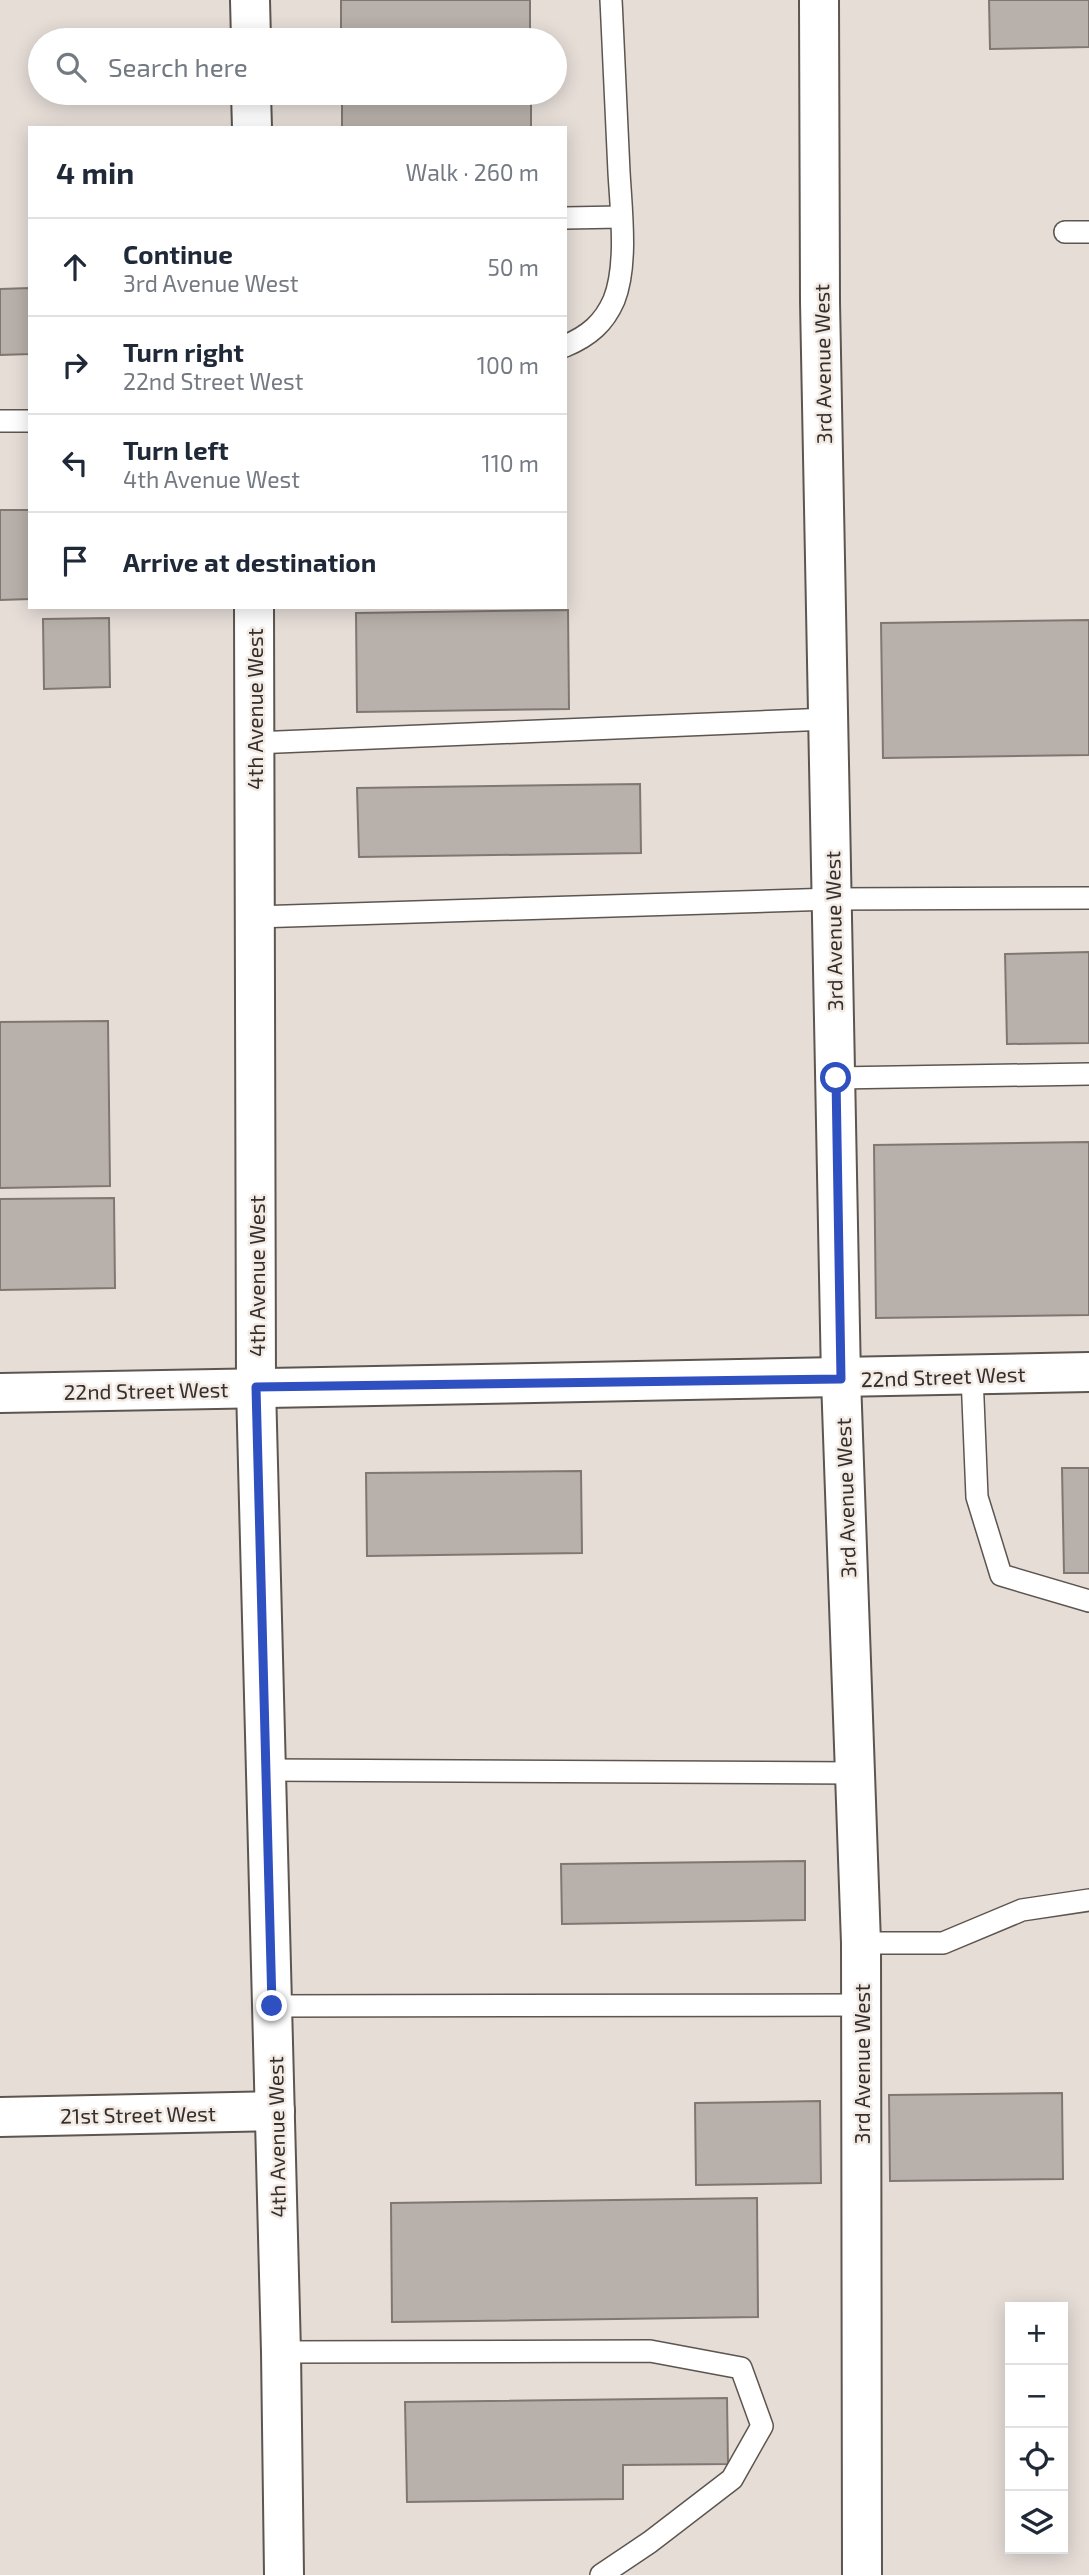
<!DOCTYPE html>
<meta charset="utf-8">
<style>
:root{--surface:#fff;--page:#f2f2f3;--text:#1f2937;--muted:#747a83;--line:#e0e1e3}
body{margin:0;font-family:"Exo 2",sans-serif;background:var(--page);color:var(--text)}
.controls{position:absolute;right:21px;bottom:21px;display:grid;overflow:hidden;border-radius:0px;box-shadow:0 4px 18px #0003}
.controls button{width:63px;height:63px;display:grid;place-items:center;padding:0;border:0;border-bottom:2px solid var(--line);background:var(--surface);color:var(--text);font:35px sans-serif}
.stop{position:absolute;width:21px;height:21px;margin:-16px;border:5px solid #2e50c0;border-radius:50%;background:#fff}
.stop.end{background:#2e50c0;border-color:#fff;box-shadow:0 2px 7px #0008}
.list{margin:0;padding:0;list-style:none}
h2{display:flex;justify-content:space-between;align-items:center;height:91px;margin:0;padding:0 28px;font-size:30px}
h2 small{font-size:23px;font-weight:400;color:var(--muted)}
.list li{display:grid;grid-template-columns:46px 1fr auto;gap:21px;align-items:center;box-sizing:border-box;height:98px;padding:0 28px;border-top:2px solid var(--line)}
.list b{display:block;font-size:26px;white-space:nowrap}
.list p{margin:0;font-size:23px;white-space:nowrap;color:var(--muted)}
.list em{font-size:23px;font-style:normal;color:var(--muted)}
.icon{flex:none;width:38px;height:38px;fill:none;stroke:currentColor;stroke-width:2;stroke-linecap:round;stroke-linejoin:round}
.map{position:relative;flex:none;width:1089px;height:2575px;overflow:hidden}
.search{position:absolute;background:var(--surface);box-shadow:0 4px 18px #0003;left:28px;top:28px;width:539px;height:77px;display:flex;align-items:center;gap:18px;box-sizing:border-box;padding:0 24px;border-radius:38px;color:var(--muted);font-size:26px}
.panel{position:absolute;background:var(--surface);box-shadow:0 4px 18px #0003;left:28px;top:126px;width:539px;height:483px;border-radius:0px}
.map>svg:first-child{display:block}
</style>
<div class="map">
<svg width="1089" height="2575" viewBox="0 0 1089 2575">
<rect width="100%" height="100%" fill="#e6ddd7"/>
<g fill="#b8b0aa" stroke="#807772" stroke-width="2">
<rect x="341" y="0" width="189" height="40"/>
<polygon points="989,0 1089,0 1089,47 990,49"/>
<rect x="342" y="93" width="189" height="35"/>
<polygon points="30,288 30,354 0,355 0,289"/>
<polygon points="0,510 30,510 30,599 0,600"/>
<polygon points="568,610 569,709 357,712 356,613"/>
<polygon points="109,618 110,687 44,689 43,619"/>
<polygon points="1089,620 1089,755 883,758 881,623"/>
<polygon points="640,784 641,853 359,857 357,788"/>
<polygon points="1089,952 1089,1043 1007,1044 1005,954"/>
<polygon points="108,1021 110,1186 0,1188 0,1022"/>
<polygon points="1089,1142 1089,1315 876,1318 874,1145"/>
<polygon points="114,1198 115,1288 0,1290 0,1199"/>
<polygon points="1062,1468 1089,1468 1089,1573 1064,1573"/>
<polygon points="581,1471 582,1553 367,1556 366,1473"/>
<polygon points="805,1861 805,1920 562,1924 561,1864"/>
<polygon points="1062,2093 1063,2179 890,2181 889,2095"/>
<polygon points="820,2101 821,2183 696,2185 695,2103"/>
<polygon points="757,2198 758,2317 392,2322 391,2203"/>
<polygon points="727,2398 728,2464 623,2465 623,2499 407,2502 405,2402"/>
</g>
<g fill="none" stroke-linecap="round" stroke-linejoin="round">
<defs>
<g id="service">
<polyline points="565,218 621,217"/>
<polyline points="1065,232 1089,232"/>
<path d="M565 346C589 336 604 323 614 300 628 265 621 209 619 172 616 114 614 57 611 0"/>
<polyline points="0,421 30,421"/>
<polyline points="254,743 828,719"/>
<polyline points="255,917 833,899 1089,898"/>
<polyline points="836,1078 1089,1074"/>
<polyline points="972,1375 977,1497 1001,1575 1089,1601"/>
<polyline points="266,1770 856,1773"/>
<polyline points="861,1943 943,1943 1022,1910 1089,1900"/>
<polyline points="272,2006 861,2005"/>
<polyline points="281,2352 650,2351 741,2368 762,2426 732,2479 650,2542 601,2575"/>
</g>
<g id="minor">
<polyline points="250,0 251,40"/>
<polyline points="819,0 820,302 841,1379 861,1943 862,2575"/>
<polyline points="251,93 252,128"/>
<polyline points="254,607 256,1387 281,2352 284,2575"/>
<path d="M0 1393C363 1384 726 1382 1089 1372"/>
<polyline points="0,2117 275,2111"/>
</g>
</defs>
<use href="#service" stroke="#5d554f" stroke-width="24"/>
<use href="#minor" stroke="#5d554f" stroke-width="42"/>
<use href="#service" stroke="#fff" stroke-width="21"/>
<use href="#minor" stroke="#fff" stroke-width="38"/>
</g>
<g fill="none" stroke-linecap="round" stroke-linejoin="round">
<polyline stroke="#2e50c0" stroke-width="9" points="272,2006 256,1387 841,1379 836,1078"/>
</g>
<g text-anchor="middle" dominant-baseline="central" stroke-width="5" stroke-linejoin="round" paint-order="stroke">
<g font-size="21" fill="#332f2d" stroke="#f4eae4">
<text transform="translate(822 364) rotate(-91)">3rd Avenue West</text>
<text transform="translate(254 709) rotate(-90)">4th Avenue West</text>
<text transform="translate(833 931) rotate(-91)">3rd Avenue West</text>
<text transform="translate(256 1276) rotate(-90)">4th Avenue West</text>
<text transform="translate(943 1376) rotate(-2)">22nd Street West</text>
<text transform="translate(146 1390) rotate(-1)">22nd Street West</text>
<text transform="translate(845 1498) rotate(-92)">3rd Avenue West</text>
<text transform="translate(861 2064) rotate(-90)">3rd Avenue West</text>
<text transform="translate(138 2114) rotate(-1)">21st Street West</text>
<text transform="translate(276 2137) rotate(-91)">4th Avenue West</text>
</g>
</g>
</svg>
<div class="controls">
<button>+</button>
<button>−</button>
<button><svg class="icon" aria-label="locate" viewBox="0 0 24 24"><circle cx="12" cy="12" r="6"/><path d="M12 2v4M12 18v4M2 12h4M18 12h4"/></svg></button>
<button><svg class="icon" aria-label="layers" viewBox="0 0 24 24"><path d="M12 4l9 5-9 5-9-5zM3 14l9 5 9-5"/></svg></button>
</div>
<div class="stop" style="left:836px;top:1078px"></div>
<div class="stop end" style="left:272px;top:2006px"></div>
<div class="search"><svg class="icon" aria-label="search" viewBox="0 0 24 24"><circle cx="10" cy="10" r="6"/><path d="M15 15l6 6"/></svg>Search here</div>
<section class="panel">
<h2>4 min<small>Walk · 260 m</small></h2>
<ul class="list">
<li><svg class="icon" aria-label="ahead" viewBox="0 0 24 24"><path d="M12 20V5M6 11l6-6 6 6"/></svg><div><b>Continue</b><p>3rd Avenue West</p></div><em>50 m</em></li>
<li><svg class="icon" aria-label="right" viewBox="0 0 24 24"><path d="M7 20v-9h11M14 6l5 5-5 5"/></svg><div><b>Turn right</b><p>22nd Street West</p></div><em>100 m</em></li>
<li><svg class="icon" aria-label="left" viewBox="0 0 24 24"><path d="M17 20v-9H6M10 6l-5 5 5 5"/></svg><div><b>Turn left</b><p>4th Avenue West</p></div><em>110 m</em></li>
<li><svg class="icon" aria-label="arrive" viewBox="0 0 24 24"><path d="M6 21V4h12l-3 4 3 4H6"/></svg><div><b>Arrive at destination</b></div></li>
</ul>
</section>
</div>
